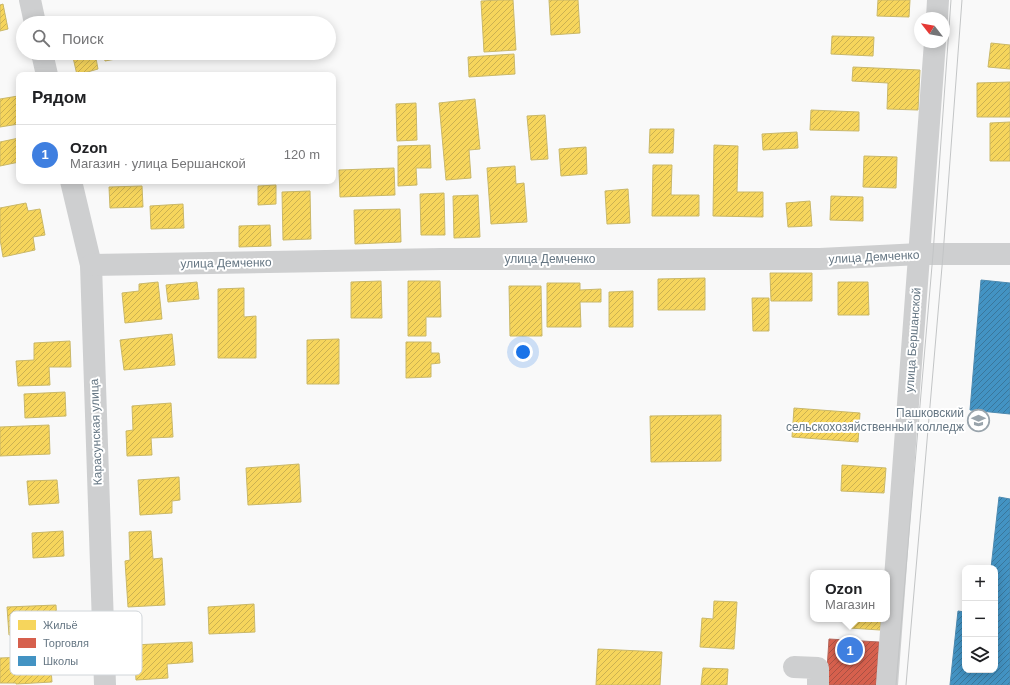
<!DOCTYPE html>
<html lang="ru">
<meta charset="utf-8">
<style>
:root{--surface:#fff;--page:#f6f6f6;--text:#202124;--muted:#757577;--line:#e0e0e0;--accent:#7c3aed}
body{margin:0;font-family:Helvetica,sans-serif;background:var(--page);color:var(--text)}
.controls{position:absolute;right:12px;bottom:12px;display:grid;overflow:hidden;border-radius:8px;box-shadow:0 2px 10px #0003}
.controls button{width:36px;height:36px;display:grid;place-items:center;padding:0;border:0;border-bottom:1px solid var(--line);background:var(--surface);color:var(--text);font:20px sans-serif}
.compass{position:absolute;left:914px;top:12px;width:36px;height:36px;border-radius:50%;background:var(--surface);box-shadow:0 2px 10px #0003;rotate:301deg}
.you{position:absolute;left:523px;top:352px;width:14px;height:14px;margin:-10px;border:3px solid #fff;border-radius:50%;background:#1a73e8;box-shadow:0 0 0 6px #1a73e833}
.badge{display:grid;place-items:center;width:26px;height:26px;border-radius:50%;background:var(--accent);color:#fff;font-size:13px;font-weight:700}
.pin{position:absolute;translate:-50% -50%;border:2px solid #fff;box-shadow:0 1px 4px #0006}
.popup{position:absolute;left:810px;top:570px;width:80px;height:52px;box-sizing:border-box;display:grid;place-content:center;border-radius:8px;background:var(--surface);filter:drop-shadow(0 1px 3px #0005);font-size:13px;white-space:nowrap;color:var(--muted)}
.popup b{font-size:15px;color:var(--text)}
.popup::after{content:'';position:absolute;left:50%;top:100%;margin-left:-8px;border:8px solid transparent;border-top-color:var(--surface)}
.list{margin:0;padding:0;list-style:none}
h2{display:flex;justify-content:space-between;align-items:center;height:52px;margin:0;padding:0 16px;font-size:17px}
h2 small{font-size:13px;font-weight:400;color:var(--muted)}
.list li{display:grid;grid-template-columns:26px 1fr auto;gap:12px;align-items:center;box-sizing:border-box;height:60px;padding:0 16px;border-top:1px solid var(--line)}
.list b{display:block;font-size:15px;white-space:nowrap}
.list p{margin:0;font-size:13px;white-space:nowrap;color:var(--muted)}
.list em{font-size:13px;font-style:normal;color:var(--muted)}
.icon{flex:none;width:22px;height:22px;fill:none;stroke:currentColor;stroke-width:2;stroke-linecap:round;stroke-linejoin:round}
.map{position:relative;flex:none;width:1010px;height:685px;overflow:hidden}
.search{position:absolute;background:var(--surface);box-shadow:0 2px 10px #0003;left:16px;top:16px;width:320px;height:44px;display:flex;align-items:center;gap:10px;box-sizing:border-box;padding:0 14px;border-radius:22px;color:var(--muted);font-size:15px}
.panel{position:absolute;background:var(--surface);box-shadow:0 2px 10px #0003;left:16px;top:72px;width:320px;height:112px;border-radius:8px}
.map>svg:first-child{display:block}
</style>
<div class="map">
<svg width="1010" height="685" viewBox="0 0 1010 685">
<defs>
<pattern id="homes-hatch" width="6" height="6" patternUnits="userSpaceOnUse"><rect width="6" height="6" fill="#f6d55c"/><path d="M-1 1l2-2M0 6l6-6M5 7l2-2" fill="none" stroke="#cbb151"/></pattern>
<pattern id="shops-hatch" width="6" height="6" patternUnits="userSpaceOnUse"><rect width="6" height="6" fill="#d6604d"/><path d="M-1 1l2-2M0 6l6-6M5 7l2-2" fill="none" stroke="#a85144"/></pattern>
<pattern id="schools-hatch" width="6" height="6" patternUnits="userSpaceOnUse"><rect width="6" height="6" fill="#4393c3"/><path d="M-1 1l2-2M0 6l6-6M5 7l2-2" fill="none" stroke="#3a779c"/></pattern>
</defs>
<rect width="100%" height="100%" fill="#f9f9f9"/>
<g fill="url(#homes-hatch)" stroke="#cab868">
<polygon points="500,0 513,0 516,50 484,52 481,1"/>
<polygon points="549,0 578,0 580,33 551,35"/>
<polygon points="878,0 910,0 909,17 877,16"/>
<polygon points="3,4 8,29 0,31 0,5"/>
<polygon points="832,36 874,37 873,56 831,54"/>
<polygon points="991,43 1010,45 1010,69 988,67"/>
<polygon points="72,53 95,53 98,69 77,75"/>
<polygon points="103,53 148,53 105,61"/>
<polygon points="514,54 515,74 469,77 468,57"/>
<polygon points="853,67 920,70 918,110 887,109 888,83 852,81"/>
<polygon points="1010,82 1010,117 977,117 977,83"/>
<polygon points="18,96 19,104 19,124 0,127 0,99"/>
<polygon points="475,99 480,149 469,150 471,178 446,180 439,103"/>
<polygon points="416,103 417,140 397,141 396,104"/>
<polygon points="811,110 859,112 859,131 810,130"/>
<polygon points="545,115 548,159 531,160 527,116"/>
<polygon points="1010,122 1010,161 990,161 990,123"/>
<polygon points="650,129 674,129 673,153 649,153"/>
<polygon points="797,132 798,148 763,150 762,134"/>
<polygon points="19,138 19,162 0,166 0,142"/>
<polygon points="430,145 431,168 416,168 417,185 398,186 398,146"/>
<polygon points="714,145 738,146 737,192 763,192 763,217 713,216"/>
<polygon points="586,147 587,174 561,176 559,149"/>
<polygon points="864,156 897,157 896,188 863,187"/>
<polygon points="653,165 672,165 671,195 699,195 699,216 652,216"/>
<polygon points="515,166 516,184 524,183 527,222 491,224 487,168"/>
<polygon points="394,168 395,195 340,197 339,170"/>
<polygon points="276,185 276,204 258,205 258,186"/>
<polygon points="142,186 143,207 110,208 109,187"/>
<polygon points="628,189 630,223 607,224 605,191"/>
<polygon points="310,191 311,239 283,240 282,192"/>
<polygon points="444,193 445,235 421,235 420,194"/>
<polygon points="478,195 480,237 454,238 453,196"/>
<polygon points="831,196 863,197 863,221 830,220"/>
<polygon points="810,201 812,226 788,227 786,203"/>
<polygon points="26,203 28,211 40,209 45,235 33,237 35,250 3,257 0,239 0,208"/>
<polygon points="183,204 184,228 151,229 150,206"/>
<polygon points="400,209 401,242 355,244 354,210"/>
<polygon points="270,225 271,246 239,247 239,226"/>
<polygon points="770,273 812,273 812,301 771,301"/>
<polygon points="705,278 705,310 658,310 658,279"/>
<polygon points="381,281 382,318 351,318 351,282"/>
<polygon points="408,281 440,281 441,317 426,317 426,336 408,336"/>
<polygon points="158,282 162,319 125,323 122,293 139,291 139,284"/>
<polygon points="197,282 199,299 168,302 166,285"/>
<polygon points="838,282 868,282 869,315 838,315"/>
<polygon points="547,283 580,283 580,290 601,289 601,302 580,302 581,327 547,327"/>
<polygon points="509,286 541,286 542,336 510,336"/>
<polygon points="244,288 244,317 256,316 256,358 218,358 218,289"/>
<polygon points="633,291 633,327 609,327 609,292"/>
<polygon points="752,298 769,298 769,331 753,331"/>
<polygon points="172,334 175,365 124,370 120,340"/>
<polygon points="339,339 339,384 307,384 307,340"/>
<polygon points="70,341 71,367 49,367 50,385 18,386 16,361 34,360 34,343"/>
<polygon points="406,342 431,342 431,353 439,353 440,363 431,364 431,377 406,378"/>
<polygon points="65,392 66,416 25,418 24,394"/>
<polygon points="171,403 173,437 151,438 152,455 127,456 126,431 133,430 132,406"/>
<polygon points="794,408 860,413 858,442 792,437"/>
<polygon points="721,415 721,461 651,462 650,416"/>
<polygon points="49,425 50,454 0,456 0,427"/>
<polygon points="299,464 301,502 248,505 246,468"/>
<polygon points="842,465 886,468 884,493 841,491"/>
<polygon points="179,477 180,500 172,501 172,513 140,515 138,480"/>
<polygon points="57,480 59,503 29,505 27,481"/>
<polygon points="63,531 64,556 33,558 32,533"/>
<polygon points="151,531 153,559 162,558 165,605 128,607 125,561 130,560 129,532"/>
<polygon points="714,601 737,602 734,649 700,647 702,618 713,619"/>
<polygon points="254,604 255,632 209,634 208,607"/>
<polygon points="56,605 57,624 60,623 61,649 30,650 30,634 9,635 7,607"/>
<polygon points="849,619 881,619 880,630 849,628"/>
<polygon points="192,642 193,662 167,664 168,678 136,680 134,645"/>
<polygon points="598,649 662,652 660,685 596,685"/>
<polygon points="50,656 52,682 16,684 16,683 0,683 0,658"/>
<polygon points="703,668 728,669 727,685 701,685"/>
</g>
<polygon fill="url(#shops-hatch)" stroke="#b4675d" points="829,639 879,642 876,685 826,685"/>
<g fill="url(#schools-hatch)" stroke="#4d8ab0">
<polygon points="981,280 1010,283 1010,414 970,410"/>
<polygon points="999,497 1010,499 1010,685 950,685 958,611 965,612 965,670 995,670 995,568 991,568"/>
</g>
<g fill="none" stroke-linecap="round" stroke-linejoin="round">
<g stroke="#cecfd0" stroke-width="22">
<polyline points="30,0 35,23"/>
<polyline points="937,18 938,0"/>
<polyline points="42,53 47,75"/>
<polyline points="71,181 91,265 105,685"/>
<polyline points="91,265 441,259 820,259 920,254 1010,254"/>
<polyline points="794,667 818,668 818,685"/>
<polyline points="887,685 935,42"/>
</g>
<g stroke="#c3c5c6" stroke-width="1">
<polyline points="896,685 933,254 951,0"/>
<polyline points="906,685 943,255 962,0"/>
</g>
</g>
<defs>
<symbol id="university-ring" viewBox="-11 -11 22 22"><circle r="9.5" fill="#fff" stroke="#99a4ac" stroke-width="1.5"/><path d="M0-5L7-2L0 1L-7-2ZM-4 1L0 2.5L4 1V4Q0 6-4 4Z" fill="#99a4ac"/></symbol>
</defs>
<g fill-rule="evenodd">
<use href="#university-ring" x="966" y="408" width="25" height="25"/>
</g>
<g text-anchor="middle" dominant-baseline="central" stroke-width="4" stroke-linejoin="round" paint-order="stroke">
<g font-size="12" fill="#657683" stroke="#fff">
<text transform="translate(874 257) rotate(-3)">улица Демченко</text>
<text x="550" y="259">улица Демченко</text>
<text transform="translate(226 263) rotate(-1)">улица Демченко</text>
<text transform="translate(913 340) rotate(-86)">улица Бершанской</text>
<text transform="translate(96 432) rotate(-92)">Карасунская улица</text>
</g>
<g font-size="12" fill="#657683" stroke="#fff" text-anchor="end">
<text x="964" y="413">Пашковский<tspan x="964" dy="14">сельскохозяйственный колледж</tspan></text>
</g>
</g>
<rect x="10" y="611" width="132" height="64" rx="6" fill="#fff" stroke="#d1d6da" stroke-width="1"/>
<rect x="18" y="620" width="18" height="10" fill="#f6d55c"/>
<rect x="18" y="638" width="18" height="10" fill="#d6604d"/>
<rect x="18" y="656" width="18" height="10" fill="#4393c3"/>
<g font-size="11" fill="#657683">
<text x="43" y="629">Жильё</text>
<text x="43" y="647">Торговля</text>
<text x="43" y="665">Школы</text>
</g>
</svg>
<div class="controls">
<button>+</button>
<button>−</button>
<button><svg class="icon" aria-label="layers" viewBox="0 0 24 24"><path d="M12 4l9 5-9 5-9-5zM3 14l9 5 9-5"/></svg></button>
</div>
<svg class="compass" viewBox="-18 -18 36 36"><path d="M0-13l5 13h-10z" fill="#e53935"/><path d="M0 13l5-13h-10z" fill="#757577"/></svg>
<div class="you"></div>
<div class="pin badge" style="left:850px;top:650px;background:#3f7fe0">1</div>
<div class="popup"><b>Ozon</b>Магазин</div>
<div class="search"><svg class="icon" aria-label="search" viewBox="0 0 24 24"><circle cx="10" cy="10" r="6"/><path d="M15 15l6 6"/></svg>Поиск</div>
<section class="panel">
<h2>Рядом<small></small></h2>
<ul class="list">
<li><span class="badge" style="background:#3f7fe0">1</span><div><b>Ozon</b><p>Магазин · улица Бершанской</p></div><em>120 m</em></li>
</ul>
</section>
</div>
